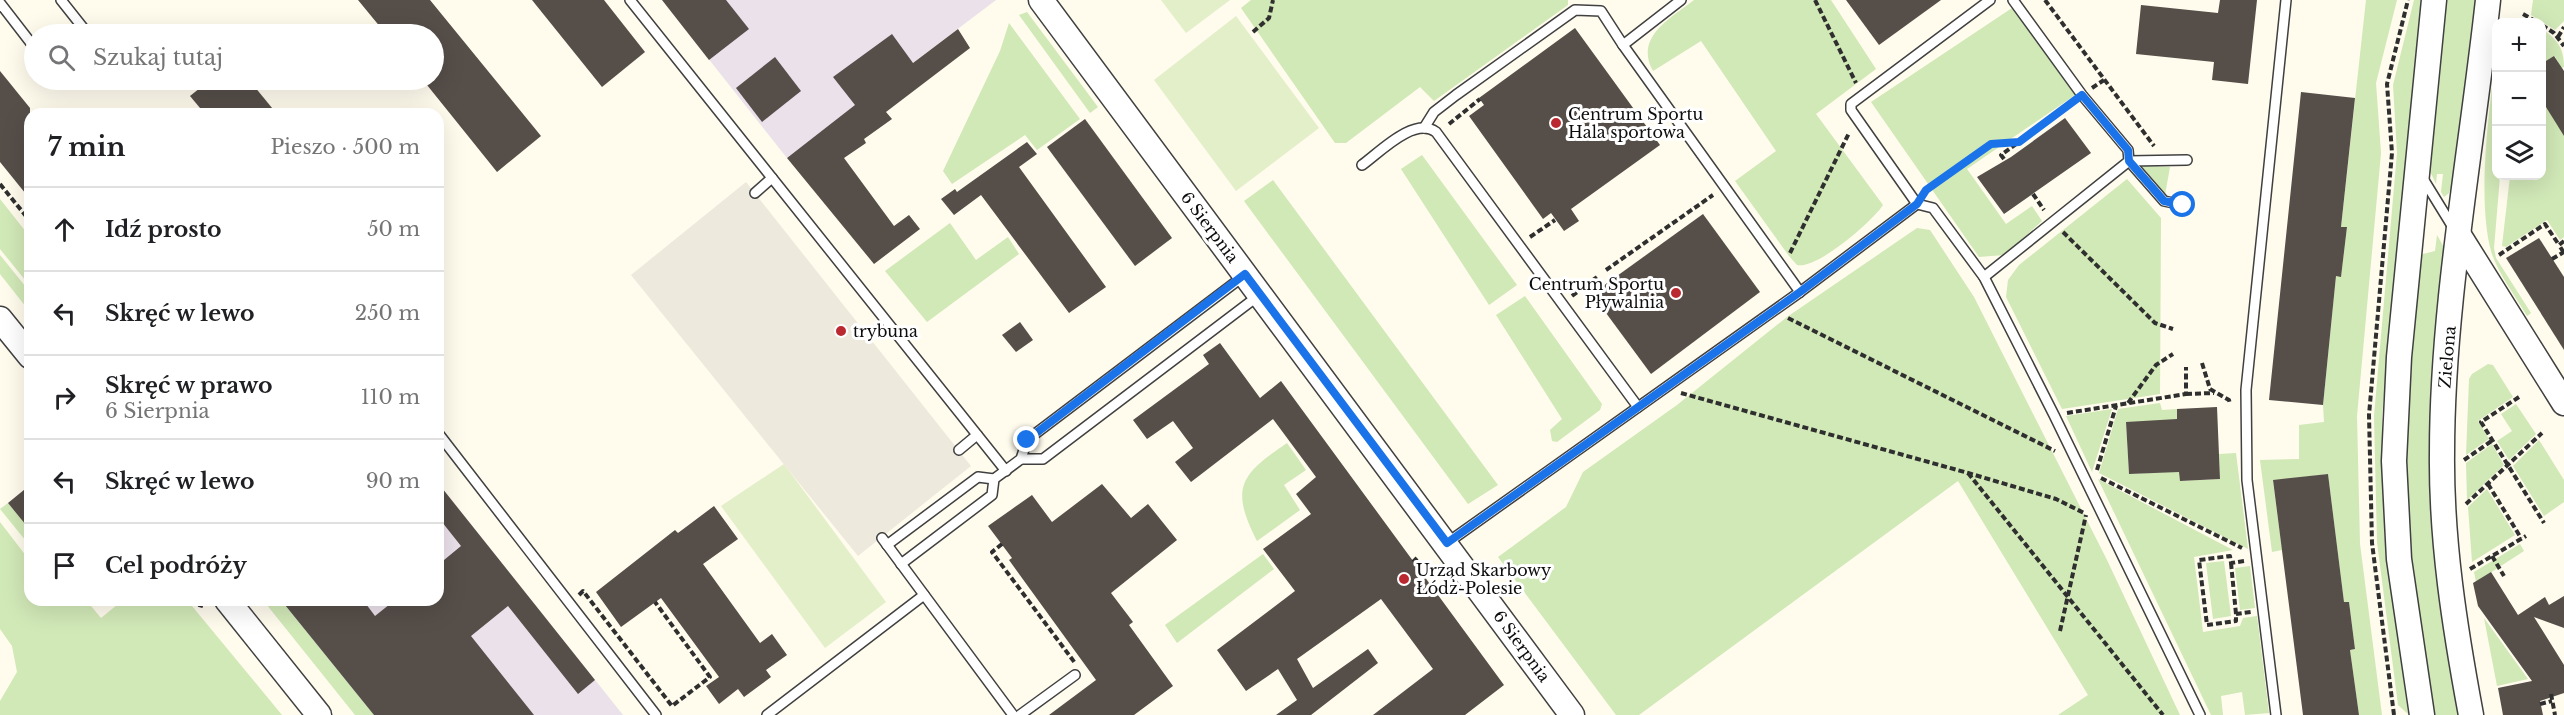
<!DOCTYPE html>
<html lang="pl">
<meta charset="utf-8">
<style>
:root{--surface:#fff;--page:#f6f6f6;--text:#202124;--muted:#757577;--line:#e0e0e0}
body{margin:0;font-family:"Libre Baskerville",serif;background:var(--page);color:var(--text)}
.controls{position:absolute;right:18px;top:18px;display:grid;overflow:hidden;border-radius:12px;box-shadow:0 6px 24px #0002}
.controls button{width:54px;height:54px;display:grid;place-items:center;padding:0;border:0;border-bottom:2px solid var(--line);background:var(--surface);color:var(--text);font:30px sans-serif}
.stop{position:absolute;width:18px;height:18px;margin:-14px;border:4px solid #1a73e8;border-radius:50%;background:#fff}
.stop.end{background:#1a73e8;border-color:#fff;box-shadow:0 2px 6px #0008}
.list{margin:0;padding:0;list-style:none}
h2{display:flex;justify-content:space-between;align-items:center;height:78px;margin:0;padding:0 24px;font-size:26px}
h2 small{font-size:20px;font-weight:400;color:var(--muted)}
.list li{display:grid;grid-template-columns:39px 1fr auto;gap:18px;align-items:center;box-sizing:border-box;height:84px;padding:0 24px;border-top:2px solid var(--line)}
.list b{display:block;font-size:22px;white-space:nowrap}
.list p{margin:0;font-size:20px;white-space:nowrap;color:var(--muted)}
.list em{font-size:20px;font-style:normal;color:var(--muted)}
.icon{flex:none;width:33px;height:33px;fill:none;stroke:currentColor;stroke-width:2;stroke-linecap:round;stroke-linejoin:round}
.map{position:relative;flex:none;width:2564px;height:715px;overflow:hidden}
.search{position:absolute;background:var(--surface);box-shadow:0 6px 24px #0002;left:24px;top:24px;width:420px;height:66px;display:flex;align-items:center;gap:15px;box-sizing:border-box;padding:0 21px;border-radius:33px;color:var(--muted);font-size:22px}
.panel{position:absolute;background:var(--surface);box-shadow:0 6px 24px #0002;left:24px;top:108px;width:420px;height:498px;border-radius:18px}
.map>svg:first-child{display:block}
</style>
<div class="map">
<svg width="2564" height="715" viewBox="0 0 2564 715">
<rect width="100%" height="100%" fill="#fffbed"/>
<g fill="#eae1eb">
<polygon points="662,0 996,0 787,158"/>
<polygon points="438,483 623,715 356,715 263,600 438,600"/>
</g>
<g fill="#d1e8b7">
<polygon points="1251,0 1568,0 1568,5 1434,101 1420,87 1346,143 1335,143 1241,8"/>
<path d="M1694 0H1831L1876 69 1816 114 1883 205C1872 222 1816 270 1797 265L1789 256 1735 181 1776 151 1701 41 1653 71C1634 37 1671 18 1694 0Z"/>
<polygon points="2366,0 2397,0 2376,83 2381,153 2357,416 2360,544 2382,715 2359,715 2350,650 2355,649 2349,602 2344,602 2328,474 2273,481 2282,550 2272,552 2260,460 2299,459 2299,425 2324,422 2323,405 2336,276 2341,276 2347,228 2341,227"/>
<polygon points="2414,0 2421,0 2382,416 2385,542 2408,714 2398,705 2377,542 2374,416 2397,153 2393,85"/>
<polygon points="2446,0 2477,0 2454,180 2449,193 2444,197 2441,192 2443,174 2437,174 2436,184 2429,169"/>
<polygon points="2533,0 2564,0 2564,21 2555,30 2531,15"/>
<polygon points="2012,8 2075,95 1967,169 2006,224 2032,206 2042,221 2004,255 1979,257 1871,102"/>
<polygon points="1027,12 1098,107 1090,113 1019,15"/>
<polygon points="1009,23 1080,119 1037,150 1025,135 952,184 943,171 1000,51"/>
<path d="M2542 29C2557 39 2564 48 2564 67L2561 68 2555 56 2542 64Z"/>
<path d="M2496 57V176H2500L2494 248 2496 258 2531 313 2527 316C2515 295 2498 274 2491 251 2477 198 2489 111 2496 57Z"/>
<polygon points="2542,99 2564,136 2564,237 2560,240 2547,220 2506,247 2502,246 2510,176 2542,176"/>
<polygon points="1422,155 1517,285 1489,305 1401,169"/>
<polygon points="2143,166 2170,167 2165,195 2142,170"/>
<polygon points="2127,179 2161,218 2160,394 2062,409 2006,297 2008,280 2019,265"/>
<polygon points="1273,180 1498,485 1468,504 1244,201"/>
<polygon points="0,199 30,237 30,286 0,249"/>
<polygon points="950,223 976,260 1008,237 1019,254 927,322 885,271"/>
<polygon points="1917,228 1930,230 1974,297 2107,560 2180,715 2058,715 2088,695 1958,481 1639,715 1616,715 1498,557 1566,507 1583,472 1677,405 1787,317"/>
<path d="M2437 235 2446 251 2432 388 2429 458 2431 503 2460 715H2434C2414 616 2402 513 2407 412 2410 361 2415 310 2419 258L2423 254 2435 251Z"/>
<polygon points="0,255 30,292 30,312 0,274"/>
<polygon points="1525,296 1602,404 1600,410 1557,442 1552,441 1550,430 1562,419 1496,315"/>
<polygon points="2488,364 2493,365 2513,397 2478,421 2489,439 2466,455 2469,379 2472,374"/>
<polygon points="2160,403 2162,410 2177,409 2178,437 2126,422 2129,474 2166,472 2179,455 2180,481 2220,479 2219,454 2236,453 2248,549 2099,473 2118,409"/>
<polygon points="2516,404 2536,434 2509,460 2497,441 2512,431 2501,414"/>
<polygon points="2112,409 2092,472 2066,416"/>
<polygon points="2539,440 2564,480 2564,502 2544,516 2513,466"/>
<path d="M1287 443 1306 470 1284 485 1300 510 1257 541C1230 488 1240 475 1287 443Z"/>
<polygon points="2492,444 2504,465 2467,500 2466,463"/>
<polygon points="2098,479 2233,550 2194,557 2203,632 2240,626 2243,618 2257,616 2269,713 2245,715 2242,692 2221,696 2223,715 2211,715"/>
<polygon points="2487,489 2515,535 2472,562 2468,507"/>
<polygon points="8,503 30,530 30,546 0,509"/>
<polygon points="0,522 30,561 30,600 86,600 101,618 123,600 171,600 192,606 282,715 0,715 0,701 17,672 12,646 0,629"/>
<polygon points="2520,544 2524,551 2476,582 2474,572"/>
<polygon points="1263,554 1274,569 1177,643 1165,625"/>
<polygon points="2224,561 2231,616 2213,619 2206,563"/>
<polygon points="2250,566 2255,608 2240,610 2235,568"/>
<polygon points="263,600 281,600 374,715 355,715"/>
<polygon points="2484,618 2528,679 2497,686"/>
</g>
<g fill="#e2efc9">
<polygon points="1161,0 1230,0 1186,33"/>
<polygon points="1236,16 1319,128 1236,191 1154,80"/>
<polygon points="784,464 886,602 825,648 721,506"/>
</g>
<polygon fill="#eee9dd" points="746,182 971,466 858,556 631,275"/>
<g fill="#554e49">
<polygon points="358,0 430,0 541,136 497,172 423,80 434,80 434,34 386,34"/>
<polygon points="532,0 604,0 645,52 602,87"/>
<polygon points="662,0 726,0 749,29 709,60"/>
<polygon points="1846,0 1941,0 1879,45"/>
<polygon points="2220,0 2257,0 2248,84 2212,80 2214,62 2136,54 2141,5 2218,13"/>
<polygon points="1575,28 1660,145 1571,209 1579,221 1564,231 1551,213 1543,219 1469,116 1484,105 1479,98"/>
<polygon points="958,29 970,48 886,112 892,119 864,139 866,143 844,158 894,226 909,215 920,229 874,264 787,158 855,105 833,77 892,34 913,63"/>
<polygon points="2554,56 2564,71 2564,136 2541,99 2541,64"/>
<polygon points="775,57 801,91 762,122 736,88"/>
<polygon points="0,71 30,108 30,199 0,162"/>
<polygon points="210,80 249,80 277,114 205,114 190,96"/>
<polygon points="2301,92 2355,98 2341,227 2347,227 2341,277 2336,276 2323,405 2269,400"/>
<polygon points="2065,118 2091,153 2004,214 1977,177 2011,157"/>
<polygon points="1085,119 1172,238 1135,266 1047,147"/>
<polygon points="1027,142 1037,154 1019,167 1106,287 1069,313 981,195 954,215 941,199 955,189 957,192"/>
<polygon points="1703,214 1760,292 1651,374 1592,294"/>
<polygon points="2539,238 2564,277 2564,350 2506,258"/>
<polygon points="1020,322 1033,340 1016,352 1002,335"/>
<polygon points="1220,343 1260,398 1281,381 1504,685 1465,715 1373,715 1433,669 1381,599 1297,659 1313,688 1368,649 1378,663 1311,715 1276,715 1297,700 1278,669 1246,691 1217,650 1295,591 1263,549 1311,514 1296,494 1316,477 1273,419 1191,482 1175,462 1193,448 1173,421 1147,439 1133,420 1209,364 1203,355"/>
<polygon points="2217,407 2220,479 2180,481 2179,472 2129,474 2126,422 2177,419 2177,409"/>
<polygon points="2328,474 2344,602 2349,602 2355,649 2350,650 2359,715 2303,715 2273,480"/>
<polygon points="438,483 595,680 578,694 508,606 471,636 534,715 374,715 281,600 363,600 375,616 395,600 438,600 438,565 461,546 438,517"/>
<polygon points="1102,484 1131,518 1148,504 1177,540 1111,593 1133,622 1129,625 1173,686 1134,715 1049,715 1096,680 1009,560 1012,558 988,526 1032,495 1052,522"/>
<polygon points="30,485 30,530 8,503"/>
<polygon points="714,506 738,539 703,564 760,643 772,634 787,655 766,670 771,677 744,697 738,689 719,704 706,686 719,677 661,598 621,627 596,592 675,530 678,533"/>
<polygon points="2491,572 2518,615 2545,597 2549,605 2564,596 2564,628 2534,617 2564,665 2564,693 2540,701 2543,715 2503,715 2498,688 2532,681 2478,606 2473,583"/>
</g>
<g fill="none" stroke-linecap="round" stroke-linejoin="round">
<defs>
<g id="service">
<polyline points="61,0 88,34"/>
<polyline points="630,0 1006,471"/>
<polyline points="1681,0 1623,45 1800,292"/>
<polyline points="1990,0 1851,104 1851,110 1917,204 1933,208 1984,277 2054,415 2200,715"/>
<polyline points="0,3 34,47"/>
<polyline points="1424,128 1434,112 1456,95 1575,10 1601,11 1623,45"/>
<polyline points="2129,161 2164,201 2183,205"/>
<polyline points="2129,161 2187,160"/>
<path d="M1362 165C1379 153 1414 116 1436 132L1638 407"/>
<polyline points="2422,177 2454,229"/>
<polyline points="755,193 772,178"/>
<polyline points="1984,277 2129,161 2128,150 2082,95 2013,0"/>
<polyline points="438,433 656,715"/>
<polyline points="959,450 977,435"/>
<polyline points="1021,459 1043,459 1258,296"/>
<polyline points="882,538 1013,715"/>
<polyline points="1447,543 1800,292 1917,204"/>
<polyline points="887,545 978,477 994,479"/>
<polyline points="901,564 992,495 994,479 1021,459 1027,440 1245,275"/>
<polyline points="767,715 924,595"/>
<polyline points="1020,715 1075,675"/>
<polyline points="2276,715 2247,480 2246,390 2286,0"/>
</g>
<g id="tertiary">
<polyline points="1041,0 1572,715"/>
<polyline points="2460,237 2564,403"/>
<polyline points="0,319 30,356"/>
<polyline points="227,600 319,715"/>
<polyline points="2422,715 2399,559 2394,461 2399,357 2434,0"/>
<path d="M2471 715C2455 629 2441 541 2442 453 2442 305 2472 148 2488 0"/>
</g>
</defs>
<use href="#service" stroke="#404040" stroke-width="12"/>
<use href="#tertiary" stroke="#404040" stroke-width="27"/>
<g stroke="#2f2f2f" stroke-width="4" stroke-dasharray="6 3" stroke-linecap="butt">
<polyline points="1815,0 1856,83"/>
<polyline points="2045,0 2154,146"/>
<polyline points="2523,14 2537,22"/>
<polyline points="2542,25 2554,33 2564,46"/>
<polyline points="1253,32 1269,18 1273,0"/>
<polyline points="2558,37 2564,27"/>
<polyline points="2092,88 2104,80"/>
<polyline points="1449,124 1480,99"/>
<polyline points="2004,159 2001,155 2019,142"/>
<polyline points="0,184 30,221"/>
<polyline points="1925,192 1991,144 2019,142 2072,103"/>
<polyline points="2033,194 2044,210"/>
<polyline points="2063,232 2155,323 2173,329"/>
<polyline points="1530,237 1555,220"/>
<polyline points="2564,241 2559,245 2564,253"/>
<polyline points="1790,253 1849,133"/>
<polyline points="2499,255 2545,224 2559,245"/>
<polyline points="2552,259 2564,252"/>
<polyline points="1606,270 1713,195"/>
<polyline points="1572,296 1597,277"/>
<polyline points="1788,318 2055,451"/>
<polyline points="2202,363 2210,389 2229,400 2230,404"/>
<polyline points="1681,393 1968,473 2056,499 2084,513"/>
<polyline points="2186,394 2214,393"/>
<polyline points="2519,397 2481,422 2544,523"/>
<polyline points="2128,403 2156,365 2173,354"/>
<polyline points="2067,413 2186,394 2186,367"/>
<polyline points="2464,460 2493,440"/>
<polyline points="2097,470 2116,406"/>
<polyline points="1968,473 2163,715"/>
<polyline points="2101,478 2242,548"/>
<polyline points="2488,484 2521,538"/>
<polyline points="2466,504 2542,433"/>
<polyline points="1002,544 992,552 1075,663"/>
<polyline points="2492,556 2504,576"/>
<polyline points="2244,561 2231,563 2230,556 2199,560 2207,625 2236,621 2236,614 2251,612"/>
<polyline points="1413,562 1417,558"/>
<polyline points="2231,563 2236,614"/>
<polyline points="2470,569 2526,536"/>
<polyline points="579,595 583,591 672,706 710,677 655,602"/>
<polyline points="181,600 203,606"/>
<polyline points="2060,631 2086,515"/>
<polyline points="2551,694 2555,715"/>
<polyline points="2540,704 2552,701"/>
<polyline points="2394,715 2372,543 2369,415 2392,153 2387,84 2408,0"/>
</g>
<use href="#service" stroke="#fff" stroke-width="9"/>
<use href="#tertiary" stroke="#fff" stroke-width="24"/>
</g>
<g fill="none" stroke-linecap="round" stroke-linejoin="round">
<polyline stroke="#1a73e8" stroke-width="8" points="1027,440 1245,274 1447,543 1800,292 1917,204 1926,190 1991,144 2019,142 2082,95 2128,150 2129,161 2164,201 2183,205"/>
</g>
<g fill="#ba2830" stroke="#fff" stroke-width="2">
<circle cx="1556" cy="123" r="6"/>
<circle cx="1676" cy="293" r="6"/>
<circle cx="841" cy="331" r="6"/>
<circle cx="1404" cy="579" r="6"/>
</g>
<g text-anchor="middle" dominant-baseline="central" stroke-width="6" stroke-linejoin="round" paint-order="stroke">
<g font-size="16" fill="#0d0d0d" stroke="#fff" text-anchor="start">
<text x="1568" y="114">Centrum Sportu<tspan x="1568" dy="18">Hala sportowa</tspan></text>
<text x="1664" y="284" text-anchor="end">Centrum Sportu<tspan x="1664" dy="18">Pływalnia</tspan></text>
<text x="853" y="331">trybuna</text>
<text x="1416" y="570">Urząd Skarbowy<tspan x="1416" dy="18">Łódż-Polesie</tspan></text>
</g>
<g font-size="16" fill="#0d0d0d" stroke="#fff">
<text transform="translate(1210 227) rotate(53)">6 Sierpnia</text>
<text transform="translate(2447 357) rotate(-85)">Zielona</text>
<text transform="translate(1522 646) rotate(54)">6 Sierpnia</text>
</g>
</g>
</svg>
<div class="controls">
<button>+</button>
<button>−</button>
<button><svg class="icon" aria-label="layers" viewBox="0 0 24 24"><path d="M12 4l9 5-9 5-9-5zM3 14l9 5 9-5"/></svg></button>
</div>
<div class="stop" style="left:2183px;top:205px"></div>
<div class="stop end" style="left:1027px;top:440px"></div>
<div class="search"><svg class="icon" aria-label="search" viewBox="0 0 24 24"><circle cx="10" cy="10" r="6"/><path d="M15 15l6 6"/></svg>Szukaj tutaj</div>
<section class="panel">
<h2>7 min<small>Pieszo · 500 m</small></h2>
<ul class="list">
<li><svg class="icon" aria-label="ahead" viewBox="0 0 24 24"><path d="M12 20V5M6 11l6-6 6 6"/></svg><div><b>Idź prosto</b></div><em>50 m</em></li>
<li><svg class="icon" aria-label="left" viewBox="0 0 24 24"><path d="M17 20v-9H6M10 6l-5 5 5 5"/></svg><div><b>Skręć w lewo</b></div><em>250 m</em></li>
<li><svg class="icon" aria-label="right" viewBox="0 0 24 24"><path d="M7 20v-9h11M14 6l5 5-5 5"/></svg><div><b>Skręć w prawo</b><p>6 Sierpnia</p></div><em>110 m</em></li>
<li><svg class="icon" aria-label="left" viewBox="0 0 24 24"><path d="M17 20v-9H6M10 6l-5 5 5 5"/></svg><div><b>Skręć w lewo</b></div><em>90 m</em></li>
<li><svg class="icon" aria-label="arrive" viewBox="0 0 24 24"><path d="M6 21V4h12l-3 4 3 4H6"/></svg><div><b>Cel podróży</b></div></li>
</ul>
</section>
</div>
